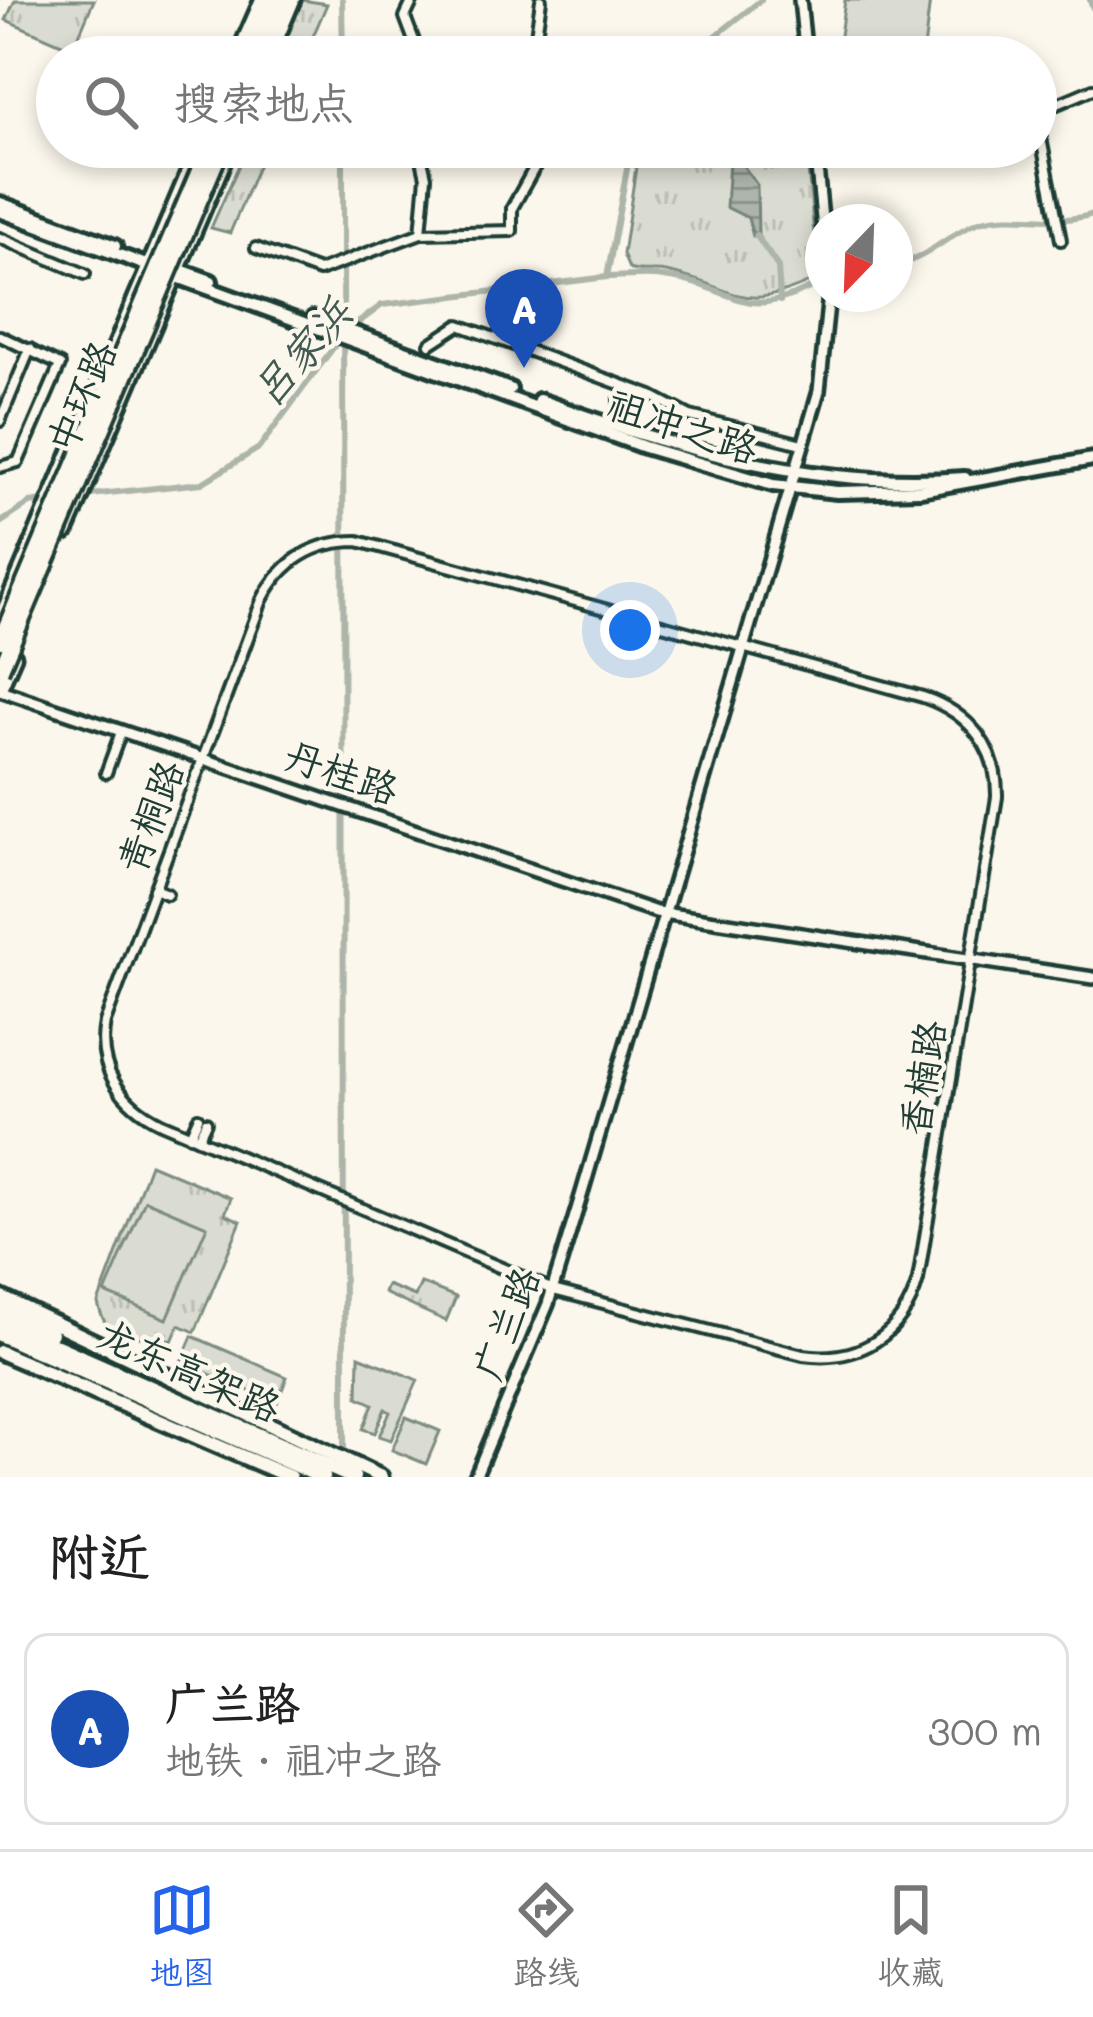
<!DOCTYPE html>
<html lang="zh">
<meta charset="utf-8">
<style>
:root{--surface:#fff;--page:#f2f2f2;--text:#222;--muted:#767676;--line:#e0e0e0;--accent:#2563eb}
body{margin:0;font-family:Mali,"LXGW WenKai TC",sans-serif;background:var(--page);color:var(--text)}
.compass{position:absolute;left:805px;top:204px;width:108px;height:108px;border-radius:50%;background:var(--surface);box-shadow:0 6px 18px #0003;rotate:203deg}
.you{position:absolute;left:630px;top:630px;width:42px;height:42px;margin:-30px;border:9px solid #fff;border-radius:50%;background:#1a73e8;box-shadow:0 0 0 18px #1a73e833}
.badge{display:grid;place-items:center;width:78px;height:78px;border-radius:50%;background:var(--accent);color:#fff;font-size:39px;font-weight:700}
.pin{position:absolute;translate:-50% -99px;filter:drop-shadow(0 3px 6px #0008)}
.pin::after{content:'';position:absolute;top:63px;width:42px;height:36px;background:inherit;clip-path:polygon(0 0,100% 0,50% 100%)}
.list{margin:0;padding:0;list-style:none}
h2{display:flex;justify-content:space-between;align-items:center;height:156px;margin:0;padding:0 48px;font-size:51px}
h2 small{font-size:39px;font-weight:400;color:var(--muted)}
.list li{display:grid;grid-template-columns:78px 1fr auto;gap:36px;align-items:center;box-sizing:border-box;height:192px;margin:0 24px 24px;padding:0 24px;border:3px solid var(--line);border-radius:24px}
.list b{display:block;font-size:45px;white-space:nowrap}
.list p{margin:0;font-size:39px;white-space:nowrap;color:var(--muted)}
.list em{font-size:39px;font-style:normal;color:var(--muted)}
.icon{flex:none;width:66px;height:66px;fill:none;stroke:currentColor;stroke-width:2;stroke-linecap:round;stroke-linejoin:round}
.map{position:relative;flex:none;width:1093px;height:1477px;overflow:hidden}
.search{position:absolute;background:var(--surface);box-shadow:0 6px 18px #0003;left:36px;right:36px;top:36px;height:132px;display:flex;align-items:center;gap:30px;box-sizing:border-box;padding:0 42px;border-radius:66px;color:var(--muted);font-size:45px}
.sheet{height:372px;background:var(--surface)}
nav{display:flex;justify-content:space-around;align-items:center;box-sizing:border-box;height:168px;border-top:3px solid var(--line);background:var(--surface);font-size:33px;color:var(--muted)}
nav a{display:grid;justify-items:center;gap:6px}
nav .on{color:var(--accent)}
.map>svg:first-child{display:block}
</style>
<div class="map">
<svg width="1093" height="1477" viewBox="0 0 1093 1477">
<defs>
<pattern id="park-tufts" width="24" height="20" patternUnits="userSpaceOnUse" patternTransform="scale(3)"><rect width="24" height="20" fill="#dbdcd1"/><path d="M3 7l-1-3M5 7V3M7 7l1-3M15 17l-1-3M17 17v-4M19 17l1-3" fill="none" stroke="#bcbeb4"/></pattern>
<pattern id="water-rules" width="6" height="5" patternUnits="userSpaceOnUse" patternTransform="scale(3)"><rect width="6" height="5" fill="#adb4aa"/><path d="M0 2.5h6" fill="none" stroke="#8c948b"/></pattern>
</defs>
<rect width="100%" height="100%" fill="#fbf7ec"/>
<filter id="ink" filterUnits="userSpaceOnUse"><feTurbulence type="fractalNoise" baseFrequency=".00833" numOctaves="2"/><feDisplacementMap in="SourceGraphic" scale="24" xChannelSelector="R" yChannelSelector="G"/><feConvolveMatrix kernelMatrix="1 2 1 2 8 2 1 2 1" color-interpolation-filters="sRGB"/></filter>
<g filter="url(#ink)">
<g fill="url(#park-tufts)" stroke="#7d8c82" stroke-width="3">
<polygon points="15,0 94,0 73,49 6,20"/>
<polygon points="302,0 327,4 304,57 279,57"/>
<polygon points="247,147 266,147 230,233 211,228"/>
<path d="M639 147H806L818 278C737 317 740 287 666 272 652 269 641 274 629 269L623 254Z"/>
<path d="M150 1164 231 1198 225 1214 241 1221 195 1332 179 1325 172 1341C143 1329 109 1354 98 1303Z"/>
<polygon points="421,1283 456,1297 446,1321 384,1293 387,1285 415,1296"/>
</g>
<g fill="#dbdcd1" stroke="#7d8c82" stroke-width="3">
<polygon points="845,0 930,0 923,57 837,57"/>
<polygon points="145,1200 207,1226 167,1319 105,1293"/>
<polygon points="192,1336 287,1377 277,1403 181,1362"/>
<polygon points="359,1356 418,1380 391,1440 379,1436 390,1412 385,1409 375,1433 363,1429 373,1404 358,1397"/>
<polygon points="406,1417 440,1431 426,1464 392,1450"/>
</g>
<polygon fill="url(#water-rules)" stroke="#74847b" stroke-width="3" points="730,147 757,185 758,235 753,236 748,218 726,207"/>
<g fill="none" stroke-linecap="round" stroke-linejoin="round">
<g stroke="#adb4aa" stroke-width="6">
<polyline points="342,0 343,57"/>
<polyline points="1090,0 1093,8"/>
<polyline points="689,57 761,0"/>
<polyline points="343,147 344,1457"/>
<polyline points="756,235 778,267 780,301"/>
<path d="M895 265C929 259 948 233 979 222 1016 210 1055 227 1093 214"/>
<path d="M607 277C626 277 646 274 664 277 739 286 740 327 823 281"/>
<polyline points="81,496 202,483 259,448 344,333 382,305 607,277 631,147"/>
<polyline points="0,523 30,503 50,500"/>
</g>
<defs>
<g id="minor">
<polyline points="412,57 414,41 405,17 413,0"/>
<polyline points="533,57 541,0"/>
<polyline points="419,147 426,177 421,233"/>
<polyline points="819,158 871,147"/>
<polyline points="0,238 85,274"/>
<polyline points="1061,240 1036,113 1093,89"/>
<polyline points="256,248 319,271 421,233 512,231 512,208 546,147"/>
<polyline points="0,336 60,365 18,462 0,467"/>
<polyline points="430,344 459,325 652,396 690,416 802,444"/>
<polyline points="619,401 630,391"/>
<polyline points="0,421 30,349"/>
<path d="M358 541 923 697C969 713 998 747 997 797L918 1280C903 1335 859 1363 803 1355L553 1290 161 1123C121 1104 96 1068 105 1022L262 600C282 561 313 541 358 541Z"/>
<polyline points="106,773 121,732"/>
<polyline points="154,889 167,894"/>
<polyline points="190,1136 198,1118"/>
<polyline points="198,1139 206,1122"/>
</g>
<g id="tertiary">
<polyline points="800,0 806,57"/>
<polyline points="815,147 823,229"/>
<polyline points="0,690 656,912 1093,978"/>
<polyline points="475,1477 548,1304 582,1193 819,391 829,294"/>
</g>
<g id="secondary">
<polyline points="0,203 115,246"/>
<polyline points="0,211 154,268"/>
<polyline points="172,267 211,281"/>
<polyline points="172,275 644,447 773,485 837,492 921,490 1093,459"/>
<polyline points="313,318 510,389"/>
<path d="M539 400C674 449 820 490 965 478"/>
</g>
<g id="primary">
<polyline points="237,57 262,0"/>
<polyline points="269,57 293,0"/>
<polyline points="66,532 230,147"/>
<polyline points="0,620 199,147"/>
<polyline points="0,688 14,656"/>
<polyline points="0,1297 381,1477"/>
<polyline points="0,1352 290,1477"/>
</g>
<g id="trunk">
<polyline points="247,57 271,0"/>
<polyline points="260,57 284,0"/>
<polyline points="0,1309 50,1333"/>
<polyline points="0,1322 353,1477"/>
<polyline points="0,1334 323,1477"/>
</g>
</defs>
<use href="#minor" stroke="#1f3d34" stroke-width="16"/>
<use href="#tertiary" stroke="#1f3d34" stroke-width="18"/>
<use href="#secondary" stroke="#1f3d34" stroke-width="20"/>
<use href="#primary" stroke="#1f3d34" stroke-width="21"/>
<use href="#trunk" stroke="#1f3d34" stroke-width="22"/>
<use href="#minor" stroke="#fbf7ec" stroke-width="8"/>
<use href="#tertiary" stroke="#fbf7ec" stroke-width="9"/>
<use href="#secondary" stroke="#fbf7ec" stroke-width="10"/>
<use href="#primary" stroke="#fbf7ec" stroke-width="12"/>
<use href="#trunk" stroke="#fbf7ec" stroke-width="14"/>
<defs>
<g id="trunk-bridge">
<polyline points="0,641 209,147"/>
<polyline points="0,671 222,147"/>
</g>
</defs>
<use href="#trunk-bridge" stroke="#1f3d34" stroke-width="22" stroke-linecap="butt"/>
<use href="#trunk-bridge" stroke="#fbf7ec" stroke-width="14"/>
</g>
</g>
<g text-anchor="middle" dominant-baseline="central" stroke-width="9" stroke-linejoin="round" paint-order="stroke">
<g font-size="39" fill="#1f3d34" stroke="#fbf7ec">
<text transform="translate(80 396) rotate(-67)">中环路</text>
<text transform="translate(683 425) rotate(18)">祖冲之路</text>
<text transform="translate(342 771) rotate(19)">丹桂路</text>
<text transform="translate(149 816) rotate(-69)">青桐路</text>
<text transform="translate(921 1078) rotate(-81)">香楠路</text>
<text transform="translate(505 1323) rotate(-69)">广兰路</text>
<text transform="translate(190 1369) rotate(24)">龙东高架路</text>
</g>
<g font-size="42" font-style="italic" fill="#425b52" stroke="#fbf7ec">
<text transform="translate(301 351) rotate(-49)">吕家浜</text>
</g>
</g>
</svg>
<svg class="compass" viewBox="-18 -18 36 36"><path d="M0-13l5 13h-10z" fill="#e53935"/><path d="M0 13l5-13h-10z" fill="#767676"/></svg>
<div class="you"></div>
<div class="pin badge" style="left:524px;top:368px;background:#1a4fb4">A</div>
<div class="search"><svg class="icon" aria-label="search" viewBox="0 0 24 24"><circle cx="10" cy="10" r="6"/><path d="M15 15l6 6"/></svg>搜索地点</div>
</div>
<section class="sheet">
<h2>附近<small></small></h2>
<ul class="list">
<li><span class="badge" style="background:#1a4fb4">A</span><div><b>广兰路</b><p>地铁 · 祖冲之路</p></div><em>300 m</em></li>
</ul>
</section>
<nav>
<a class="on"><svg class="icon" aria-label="map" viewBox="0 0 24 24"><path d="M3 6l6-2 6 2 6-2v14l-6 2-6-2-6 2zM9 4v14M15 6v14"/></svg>地图</a>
<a><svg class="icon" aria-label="directions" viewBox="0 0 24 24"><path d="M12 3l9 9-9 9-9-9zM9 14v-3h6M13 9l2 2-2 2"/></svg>路线</a>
<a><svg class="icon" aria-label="saved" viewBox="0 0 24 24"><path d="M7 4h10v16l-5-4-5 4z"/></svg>收藏</a>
</nav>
